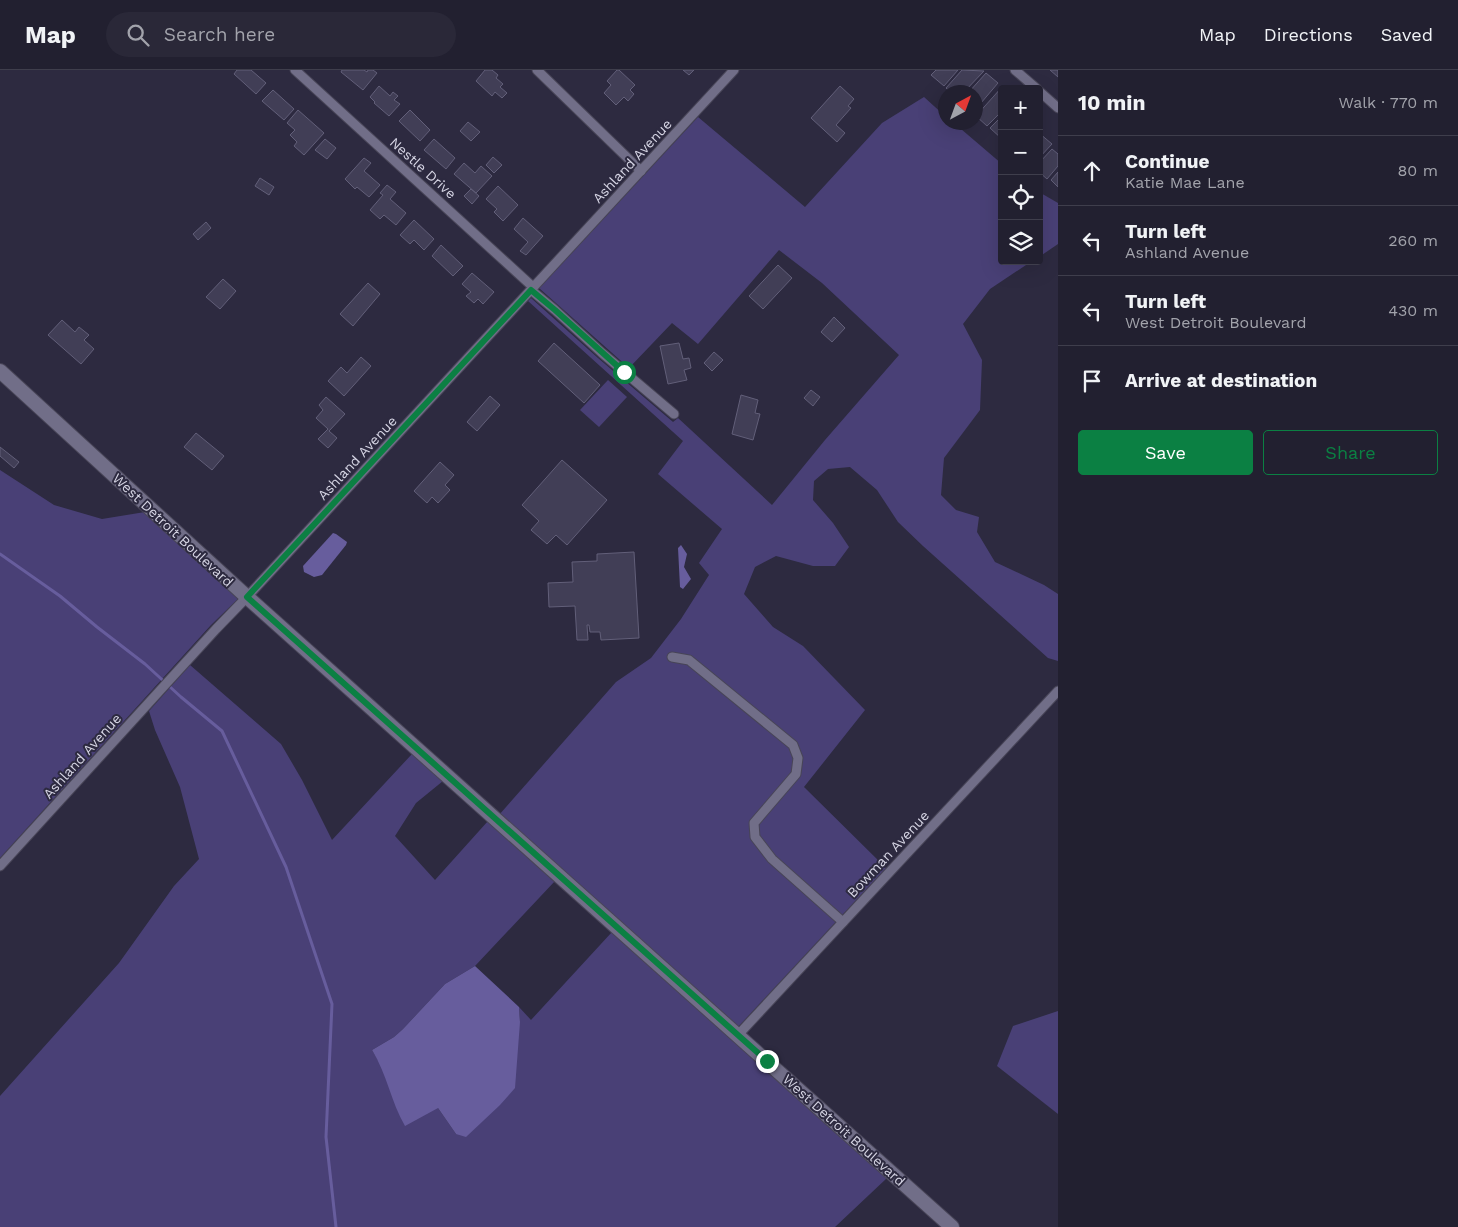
<!DOCTYPE html>
<meta charset="utf-8">
<style>
:root{--surface:#222030;--page:#2a2838;--text:#f1f3f6;--muted:#a2a3ab;--line:#3f3e4c;--accent:#0b8043}
body{margin:0;font-family:"Work Sans",sans-serif;background:var(--page);color:var(--text)}
.controls{position:absolute;right:15px;top:15px;display:grid;overflow:hidden;border-radius:5px;box-shadow:0 5px 20px #0002}
.controls button{width:45px;height:45px;display:grid;place-items:center;padding:0;border:0;border-bottom:1px solid var(--line);background:var(--surface);color:var(--text);font:25px sans-serif}
.compass{position:absolute;left:938px;top:15px;width:45px;height:45px;border-radius:50%;background:var(--surface);box-shadow:0 5px 20px #0002;rotate:41deg}
.stop{position:absolute;width:15px;height:15px;margin:-11px;border:4px solid #0b8043;border-radius:50%;background:#fff}
.stop.end{background:#0b8043;border-color:#fff;box-shadow:0 1px 5px #0008}
.list{margin:0;padding:0;list-style:none}
h2{display:flex;justify-content:space-between;align-items:center;height:65px;margin:0;padding:0 20px;font-size:21px}
h2 small{font-size:16px;font-weight:400;color:var(--muted)}
.list li{display:grid;grid-template-columns:32px 1fr auto;gap:15px;align-items:center;box-sizing:border-box;height:70px;padding:0 20px;border-top:1px solid var(--line)}
.list b{display:block;font-size:19px;white-space:nowrap}
.list p{margin:0;font-size:16px;white-space:nowrap;color:var(--muted)}
.list em{font-size:16px;font-style:normal;color:var(--muted)}
.actions{display:flex;gap:10px;padding:15px 20px}
.actions a{flex:1;padding:11px 0;border:1px solid var(--accent);border-radius:5px;text-align:center;font-size:18px;color:var(--accent)}
.actions .main{background:var(--accent);color:#fff}
.icon{flex:none;width:28px;height:28px;fill:none;stroke:currentColor;stroke-width:2;stroke-linecap:round;stroke-linejoin:round}
.map{position:relative;flex:none;width:1058px;height:1157px;overflow:hidden}
header{display:flex;align-items:center;gap:30px;box-sizing:border-box;height:70px;padding:0 25px;background:var(--surface);border-bottom:1px solid var(--line)}
header strong{font-size:24px}
nav{display:flex;gap:28px;margin-inline-start:auto;font-size:18px}
.search{width:350px;height:45px;background:var(--page);display:flex;align-items:center;gap:12px;box-sizing:border-box;padding:0 18px;border-radius:28px;color:var(--muted);font-size:19px}
main{display:flex}
aside{flex:1;background:var(--surface)}
.map>svg:first-child{display:block}
</style>
<header>
<strong>Map</strong>
<div class="search"><svg class="icon" aria-label="search" viewBox="0 0 24 24"><circle cx="10" cy="10" r="6"/><path d="M15 15l6 6"/></svg>Search here</div>
<nav><a>Map</a><a>Directions</a><a>Saved</a></nav>
</header>
<main>
<div class="map">
<svg width="1058" height="1157" viewBox="0 0 1058 1157">
<rect width="100%" height="100%" fill="#2d2a40"/>
<g fill="#494076">
<polygon points="924,27 945,46 946,52 954,53 1002,94 1002,191 1032,191 990,219 963,254 982,290 980,340 944,388 941,425 956,440 979,447 977,462 995,492 1044,515 1058,524 1058,591 1048,588 923,476 898,452 877,420 850,397 828,399 814,411 813,430 833,453 849,477 835,496 813,496 776,486 755,497 744,524 773,557 803,576 865,640 804,717 886,798 738,957 499,745 616,612 651,588 681,549 709,505 699,493 722,459 658,404 683,371 528,231 531,228 598,288 673,352 678,348 772,435 825,370 899,285 822,213 779,180 698,274 672,253 629,298 539,218 698,47 805,137 882,53"/>
<polygon points="1039,122 1058,133 1058,174 1039,187"/>
<polygon points="608,310 627,327 599,357 580,340"/>
<polygon points="0,400 54,435 102,449 145,442 239,528 211,555 0,788"/>
<polygon points="190,595 281,674 302,710 332,770 412,684 443,711 416,733 395,766 435,810 488,751 555,811 475,896 445,914 403,959 394,967 372,980 378,990 438,1038 456,1064 520,952 519,937 531,950 612,862 887,1108 835,1157 0,1157 0,1026 119,893 174,816 199,789 180,717 155,660 149,641"/>
<polygon points="1058,941 1058,1044 997,996 1013,956"/>
</g>
<g fill="#675d9d">
<polygon points="333,463 336,464 347,472 346,475 322,505 314,507 304,502 303,496"/>
<polygon points="681,475 687,484 684,497 691,509 683,519 680,517 678,478"/>
<path d="M475 896 519 937 520 952 515 1018 500 1035 466 1067 456 1064 438 1038 405 1056C391 1032 387 1004 372 980L394 967 403 959 445 914Z"/>
</g>
<g fill="none" stroke-linecap="round" stroke-linejoin="round">
<polyline stroke="#675d9d" stroke-width="3" points="0,484 60,526 97,557 145,594 181,627 222,661 286,797 332,934 326,1067 336,1157"/>
</g>
<g fill="#413e56" stroke="#625f79">
<polygon points="237,0 251,0 266,13 256,24 234,4"/>
<polygon points="342,0 364,0 367,2 368,0 373,0 377,3 363,20 341,2"/>
<polygon points="485,0 492,0 498,5 496,8 503,14 500,17 507,23 502,28 495,22 492,26 476,11"/>
<polygon points="617,0 619,0 635,15 630,20 634,24 628,31 624,27 616,35 604,23 611,15 607,11"/>
<polygon points="683,0 694,0 689,5"/>
<polygon points="936,0 958,0 944,16 931,5"/>
<polygon points="962,0 984,1 964,22 950,22 946,18"/>
<polygon points="1050,0 1058,0 1058,7"/>
<polygon points="986,3 998,13 981,33 976,28 976,22 969,22"/>
<polygon points="379,16 390,26 393,22 398,26 394,30 400,34 389,46 374,33 375,32 370,27"/>
<polygon points="840,16 854,29 848,36 851,38 836,55 845,63 837,72 811,48"/>
<polygon points="1002,17 1004,19 1002,19 1002,41 987,56 976,46"/>
<polygon points="273,20 294,39 284,50 262,31"/>
<polygon points="298,40 324,63 304,85 294,76 297,72 290,65 295,60 287,53"/>
<polygon points="410,40 430,60 420,71 399,51"/>
<polygon points="1002,46 1002,69 990,58"/>
<polygon points="468,52 480,62 471,71 460,61"/>
<polygon points="1039,63 1052,74 1039,88"/>
<polygon points="325,69 336,78 327,89 315,80"/>
<polygon points="434,69 455,88 446,99 424,80"/>
<polygon points="1052,79 1058,84 1058,96 1047,109 1039,102 1039,93"/>
<polygon points="493,87 502,95 494,103 486,95"/>
<polygon points="364,88 371,93 364,101 380,115 369,127 357,117 355,119 345,109"/>
<polygon points="464,93 475,103 481,96 492,106 476,123 454,104"/>
<polygon points="1058,102 1058,117 1051,110"/>
<polygon points="260,108 274,117 269,125 255,116"/>
<polygon points="387,115 396,122 390,129 406,143 396,155 384,145 380,149 370,140 383,125 380,123"/>
<polygon points="498,116 518,135 503,151 494,142 497,139 486,129"/>
<polygon points="471,119 479,126 472,134 464,126"/>
<polygon points="523,148 543,166 526,185 520,181 528,172 514,159"/>
<polygon points="414,150 434,169 424,180 414,170 410,174 400,165"/>
<polygon points="206,152 211,158 198,170 193,164"/>
<polygon points="441,175 463,196 453,206 432,186"/>
<polygon points="778,195 792,208 763,239 749,226"/>
<polygon points="472,203 494,222 483,234 478,229 474,233 466,226 471,222 462,214"/>
<polygon points="223,209 236,221 220,239 206,227"/>
<polygon points="368,213 380,224 353,256 340,244"/>
<polygon points="834,247 845,258 832,272 821,262"/>
<polygon points="62,250 75,262 79,257 89,265 84,270 94,279 81,294 48,265"/>
<polygon points="554,273 600,315 584,333 538,291"/>
<polygon points="679,273 683,289 689,288 691,298 684,300 687,310 668,314 660,276"/>
<polygon points="714,282 723,290 712,301 704,293"/>
<polygon points="361,287 371,296 344,326 328,311 341,297 347,303"/>
<polygon points="811,320 820,327 813,336 804,328"/>
<polygon points="741,325 758,330 755,343 760,344 753,370 732,364"/>
<polygon points="490,326 500,335 477,361 467,352"/>
<polygon points="326,327 345,344 329,361 337,368 328,378 318,369 328,359 316,348 323,340 319,335"/>
<polygon points="196,363 224,386 212,400 184,377"/>
<polygon points="0,377 19,392 14,398 0,386"/>
<polygon points="562,390 607,430 567,475 556,465 547,474 531,460 539,451 522,435"/>
<polygon points="440,392 454,405 445,415 450,420 438,433 432,427 427,433 414,421"/>
<polygon points="634,482 639,568 601,570 600,562 590,562 589,555 587,555 588,570 577,570 575,536 549,537 548,513 573,512 572,492 597,491 597,484"/>
</g>
<g fill="none" stroke-linecap="round" stroke-linejoin="round">
<defs>
<g id="street">
<polyline points="295,0 533,217"/>
<polyline points="537,0 641,101"/>
<polyline points="1015,0 1037,19"/>
<polyline points="1039,21 1058,38"/>
<polyline points="531,220 555,240 602,283 674,344"/>
<polyline points="672,587 689,590 793,675 798,688 796,704 754,753 755,767 772,789 843,852"/>
<polyline points="0,796 216,559 247,527 734,0"/>
<polyline points="738,965 1058,621"/>
</g>
<polyline id="secondary" points="0,301 247,527 952,1157"/>
</defs>
<use href="#street" stroke="#484557" stroke-width="11"/>
<use href="#secondary" stroke="#484557" stroke-width="16"/>
<use href="#street" stroke="#716e88" stroke-width="9"/>
<use href="#secondary" stroke="#716e88" stroke-width="14"/>
</g>
<g fill="none" stroke-linecap="round" stroke-linejoin="round">
<polyline stroke="#0b8043" stroke-width="6" points="624,302 555,240 531,220 247,527 767,991"/>
</g>
<g text-anchor="middle" dominant-baseline="central" stroke-width="4" stroke-linejoin="round" paint-order="stroke">
<g font-size="14" fill="#d6d5e4" stroke="#2d2a40">
<text transform="translate(632 91) rotate(-47)">Ashland Avenue</text>
<text transform="translate(423 98) rotate(42)">Nestle Drive</text>
<text transform="translate(357 388) rotate(-47)">Ashland Avenue</text>
<text transform="translate(173 460) rotate(43)">West Detroit Boulevard</text>
<text transform="translate(82 686) rotate(-48)">Ashland Avenue</text>
<text transform="translate(888 784) rotate(-47)">Bowman Avenue</text>
<text transform="translate(844 1060) rotate(42)">West Detroit Boulevard</text>
</g>
</g>
</svg>
<div class="controls">
<button>+</button>
<button>−</button>
<button><svg class="icon" aria-label="locate" viewBox="0 0 24 24"><circle cx="12" cy="12" r="6"/><path d="M12 2v4M12 18v4M2 12h4M18 12h4"/></svg></button>
<button><svg class="icon" aria-label="layers" viewBox="0 0 24 24"><path d="M12 4l9 5-9 5-9-5zM3 14l9 5 9-5"/></svg></button>
</div>
<svg class="compass" viewBox="-18 -18 36 36"><path d="M0-13l5 13h-10z" fill="#e53935"/><path d="M0 13l5-13h-10z" fill="#a2a3ab"/></svg>
<div class="stop" style="left:624px;top:302px"></div>
<div class="stop end" style="left:767px;top:991px"></div>
</div>
<aside>
<h2>10 min<small>Walk · 770 m</small></h2>
<ul class="list">
<li><svg class="icon" aria-label="ahead" viewBox="0 0 24 24"><path d="M12 20V5M6 11l6-6 6 6"/></svg><div><b>Continue</b><p>Katie Mae Lane</p></div><em>80 m</em></li>
<li><svg class="icon" aria-label="left" viewBox="0 0 24 24"><path d="M17 20v-9H6M10 6l-5 5 5 5"/></svg><div><b>Turn left</b><p>Ashland Avenue</p></div><em>260 m</em></li>
<li><svg class="icon" aria-label="left" viewBox="0 0 24 24"><path d="M17 20v-9H6M10 6l-5 5 5 5"/></svg><div><b>Turn left</b><p>West Detroit Boulevard</p></div><em>430 m</em></li>
<li><svg class="icon" aria-label="arrive" viewBox="0 0 24 24"><path d="M6 21V4h12l-3 4 3 4H6"/></svg><div><b>Arrive at destination</b></div></li>
</ul>
<div class="actions"><a class="main">Save</a><a>Share</a></div>
</aside>
</main>
